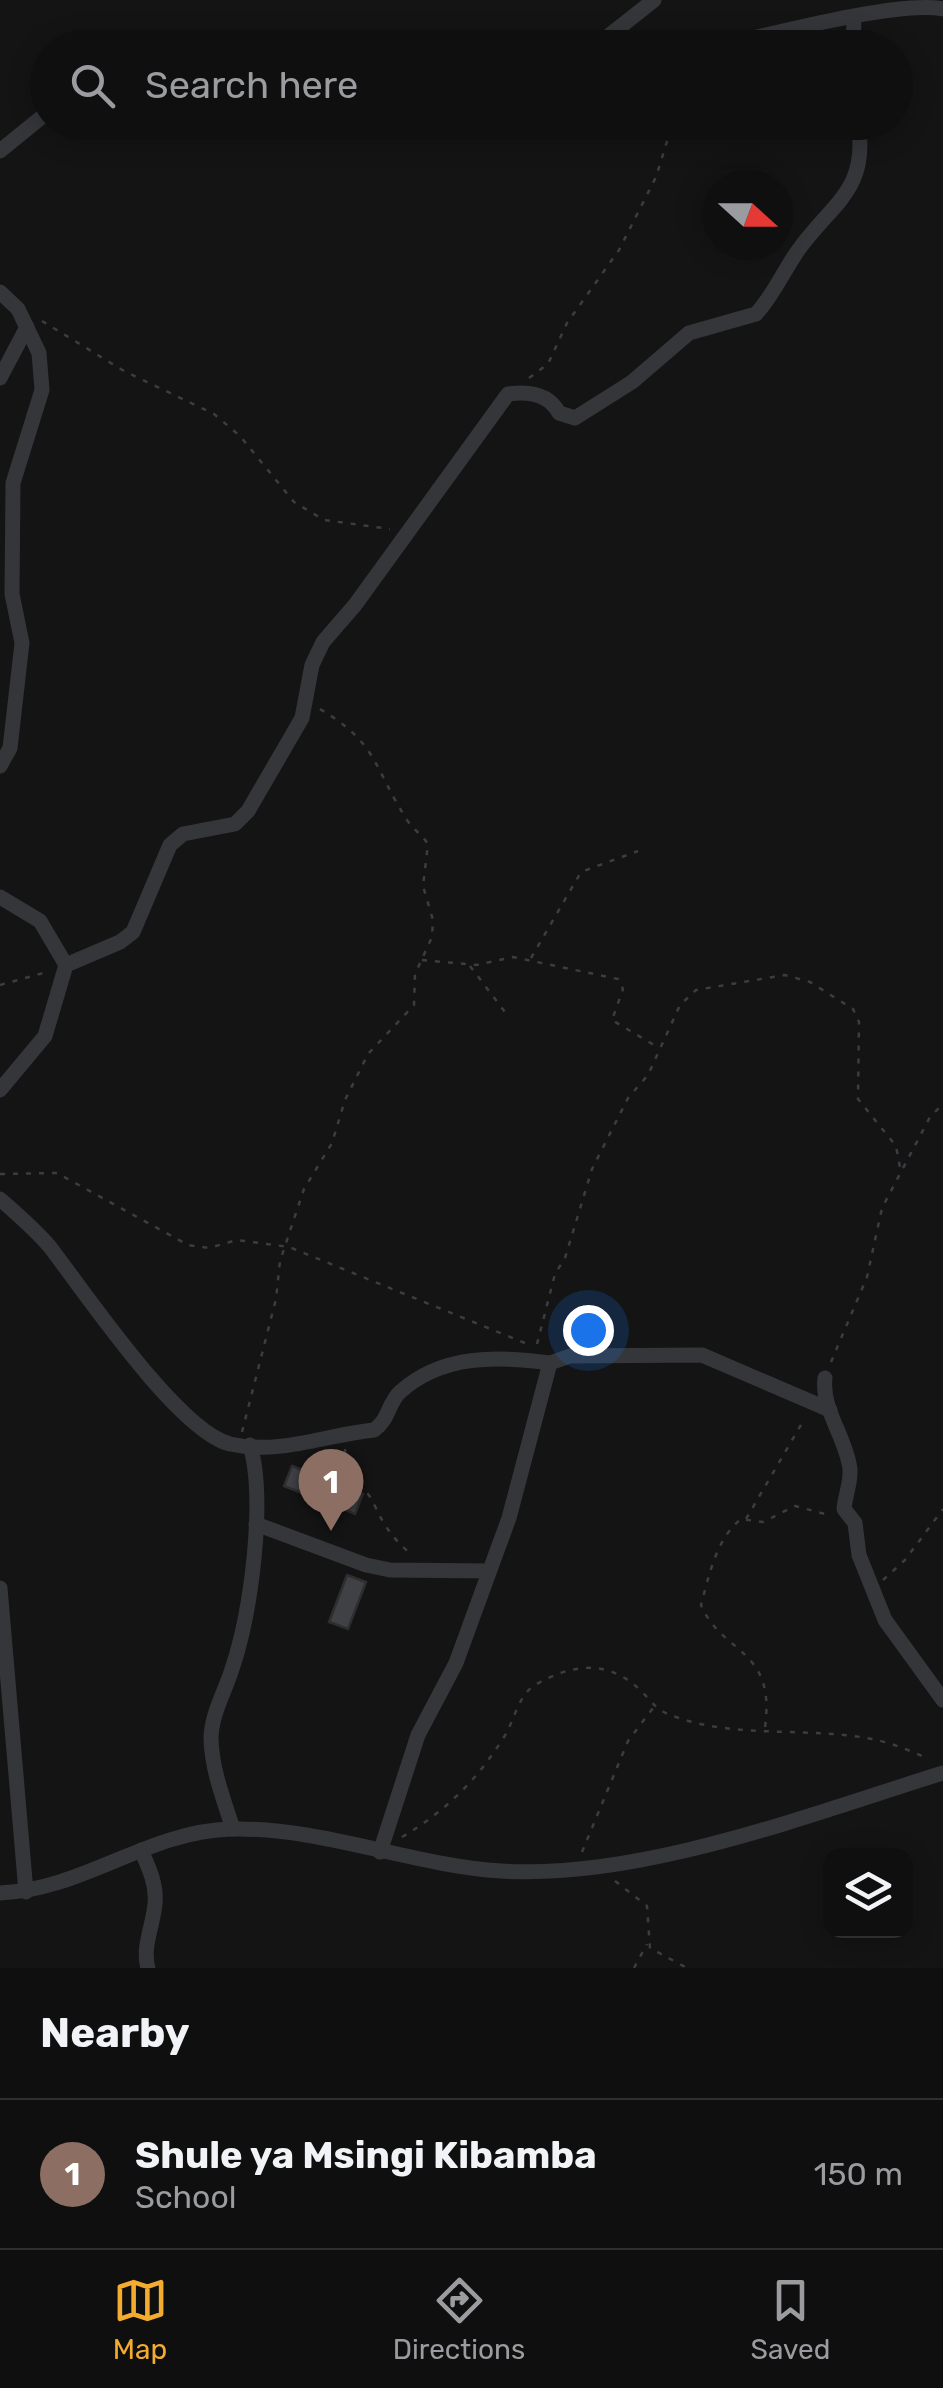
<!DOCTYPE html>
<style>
:root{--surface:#0f0f10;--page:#1d1d1e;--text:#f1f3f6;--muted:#9b9c9f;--line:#2f2f30;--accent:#f3ac2e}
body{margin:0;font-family:Rubik,sans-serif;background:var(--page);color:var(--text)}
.controls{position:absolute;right:30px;bottom:30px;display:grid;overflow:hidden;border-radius:20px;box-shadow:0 5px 25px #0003}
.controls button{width:90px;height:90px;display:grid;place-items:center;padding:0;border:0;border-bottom:2px solid var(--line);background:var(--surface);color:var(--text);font:50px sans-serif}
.compass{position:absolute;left:703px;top:170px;width:90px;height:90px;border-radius:50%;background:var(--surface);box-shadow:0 5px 25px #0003;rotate:111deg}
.you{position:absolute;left:588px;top:1330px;width:35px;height:35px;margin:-25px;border:8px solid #fff;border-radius:50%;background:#1a73e8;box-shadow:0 0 0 15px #1a73e833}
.badge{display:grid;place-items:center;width:65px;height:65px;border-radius:50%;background:var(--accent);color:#fff;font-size:32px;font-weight:700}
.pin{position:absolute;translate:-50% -82px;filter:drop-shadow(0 2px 5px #0008)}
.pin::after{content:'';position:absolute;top:52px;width:35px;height:30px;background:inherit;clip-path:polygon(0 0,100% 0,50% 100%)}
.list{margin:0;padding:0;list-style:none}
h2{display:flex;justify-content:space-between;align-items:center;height:130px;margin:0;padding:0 40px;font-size:42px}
h2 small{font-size:32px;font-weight:400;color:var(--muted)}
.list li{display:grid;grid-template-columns:65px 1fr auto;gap:30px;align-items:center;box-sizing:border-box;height:150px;padding:0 40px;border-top:2px solid var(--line)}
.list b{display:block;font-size:38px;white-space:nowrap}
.list p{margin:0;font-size:32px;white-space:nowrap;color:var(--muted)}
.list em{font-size:32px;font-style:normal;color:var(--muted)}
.icon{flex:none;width:55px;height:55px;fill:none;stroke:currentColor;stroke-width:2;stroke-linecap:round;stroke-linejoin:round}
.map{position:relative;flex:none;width:943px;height:1968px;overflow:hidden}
.search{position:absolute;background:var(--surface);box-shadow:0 5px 25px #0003;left:30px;right:30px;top:30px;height:110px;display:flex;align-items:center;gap:25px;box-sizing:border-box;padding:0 35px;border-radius:55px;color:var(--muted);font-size:38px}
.sheet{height:280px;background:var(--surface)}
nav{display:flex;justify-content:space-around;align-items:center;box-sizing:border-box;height:140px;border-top:2px solid var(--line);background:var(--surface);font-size:28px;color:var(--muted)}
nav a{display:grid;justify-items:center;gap:5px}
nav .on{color:var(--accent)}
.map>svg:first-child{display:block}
</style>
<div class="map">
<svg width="943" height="1968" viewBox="0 0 943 1968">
<rect width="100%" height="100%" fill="#141415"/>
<g fill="#404145" stroke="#2e2e31" stroke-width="2.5">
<polygon points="292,1466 363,1494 355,1514 284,1486"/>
<polygon points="347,1575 366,1582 348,1629 329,1622"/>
</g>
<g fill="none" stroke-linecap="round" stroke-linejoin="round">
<g stroke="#3b3d41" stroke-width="2.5" stroke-dasharray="5 8" stroke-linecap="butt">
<polyline points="42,321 124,371 214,414 240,436 294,502 324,520 390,529"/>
<polyline points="529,378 548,364 567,323 619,250 656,177 673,122"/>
<polyline points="531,958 581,872 638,851"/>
<polyline points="422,960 476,965 513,957 618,979 623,989 612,1020 659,1048"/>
<polyline points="470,966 508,1016"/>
<polyline points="0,985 47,972"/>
<polyline points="0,1174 57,1173 188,1245 209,1248 237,1240 289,1247 525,1343"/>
<polyline points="537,1344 555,1274 565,1258 592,1169 628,1098 648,1075 680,1005 696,990 785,975 810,982 853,1009 859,1022 858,1099 896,1146 901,1173"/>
<polyline points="831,1362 867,1277 882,1208 930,1117 943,1104"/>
<path d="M242 1432 276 1299 280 1261 304 1189 332 1143 345 1100 368 1054 414 1005 415 974 432 937 433 920 423 886 428 844C422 835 413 829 407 820 374 769 378 742 318 708"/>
<path d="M345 1449C347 1490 362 1478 374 1504 384 1526 393 1539 412 1555"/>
<polyline points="746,1519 805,1418"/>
<polyline points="883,1580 905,1560 943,1509"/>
<path d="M765 1727C776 1647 722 1655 701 1605 709 1576 716 1539 741 1519L763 1522 795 1506 829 1515"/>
<path d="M402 1837C446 1811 477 1780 504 1737 514 1722 518 1695 535 1685 569 1665 606 1658 639 1689 650 1699 654 1708 668 1714 732 1740 806 1726 872 1739 892 1743 911 1751 929 1759"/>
<polyline points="582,1852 628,1741 653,1708"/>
<polyline points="615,1881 647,1906 650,1948 687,1968"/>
<polyline points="634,1968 647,1944"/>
</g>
<g stroke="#35363a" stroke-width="15">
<polyline points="585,48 606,38 654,0"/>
<path d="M712 48C764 36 898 0 943 9"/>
<polyline points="853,48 854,18"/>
<polyline points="0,151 48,112"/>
<polyline points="0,292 18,309 39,353 42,390 13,483 12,594 22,643 10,748 0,766"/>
<polyline points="0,378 27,327"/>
<polyline points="0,897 40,921 66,965"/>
<path d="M0 1090 45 1036 66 965 120 942 133 932 170 845 183 834 235 824 248 811 302 718 312 665 323 642 355 605 508 394C529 391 549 394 559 413L575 418 632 382 689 333 756 314C773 296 784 270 799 249 833 202 869 190 858 122"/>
<path d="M0 1199C17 1214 35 1229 50 1247 84 1291 178 1431 230 1444 280 1455 325 1435 374 1430 389 1420 388 1403 400 1392 442 1354 498 1356 550 1363"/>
<path d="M825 1378C821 1409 846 1437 850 1469 851 1483 845 1496 844 1509L855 1523 859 1555 885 1620 943 1700"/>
<polyline points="256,1524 366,1565 390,1570 489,1571"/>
<polyline points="0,1588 26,1892"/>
<path d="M233 1829C224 1800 212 1771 211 1739 211 1714 226 1690 233 1666 251 1611 266 1500 250 1445"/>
<path d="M141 1850C149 1868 157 1885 155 1904 153 1926 142 1947 148 1968"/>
<polyline points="380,1852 418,1735 456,1663 509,1518 550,1363 570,1356 702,1355 830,1410"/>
<path d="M0 1893C83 1890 148 1831 231 1829 322 1827 410 1865 501 1871 640 1880 811 1814 943 1773"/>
</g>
</g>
</svg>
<div class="controls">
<button><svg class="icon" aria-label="layers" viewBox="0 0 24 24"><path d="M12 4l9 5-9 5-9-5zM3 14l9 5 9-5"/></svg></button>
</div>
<svg class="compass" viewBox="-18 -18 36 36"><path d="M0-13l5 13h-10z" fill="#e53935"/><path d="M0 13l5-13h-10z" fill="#9b9c9f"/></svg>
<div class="you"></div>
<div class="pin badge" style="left:331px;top:1531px;background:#8d6e63">1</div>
<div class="search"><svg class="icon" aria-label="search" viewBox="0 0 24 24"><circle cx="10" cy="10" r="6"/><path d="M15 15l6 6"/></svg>Search here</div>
</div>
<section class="sheet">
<h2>Nearby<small></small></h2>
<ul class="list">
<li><span class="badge" style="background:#8d6e63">1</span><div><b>Shule ya Msingi Kibamba</b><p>School</p></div><em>150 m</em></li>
</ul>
</section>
<nav>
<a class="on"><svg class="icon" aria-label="map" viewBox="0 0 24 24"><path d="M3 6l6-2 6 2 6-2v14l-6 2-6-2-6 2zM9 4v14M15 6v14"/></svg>Map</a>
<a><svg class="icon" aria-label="directions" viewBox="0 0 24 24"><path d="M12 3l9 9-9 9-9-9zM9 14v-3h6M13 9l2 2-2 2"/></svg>Directions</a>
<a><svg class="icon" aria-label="saved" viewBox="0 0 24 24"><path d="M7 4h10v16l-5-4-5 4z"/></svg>Saved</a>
</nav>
